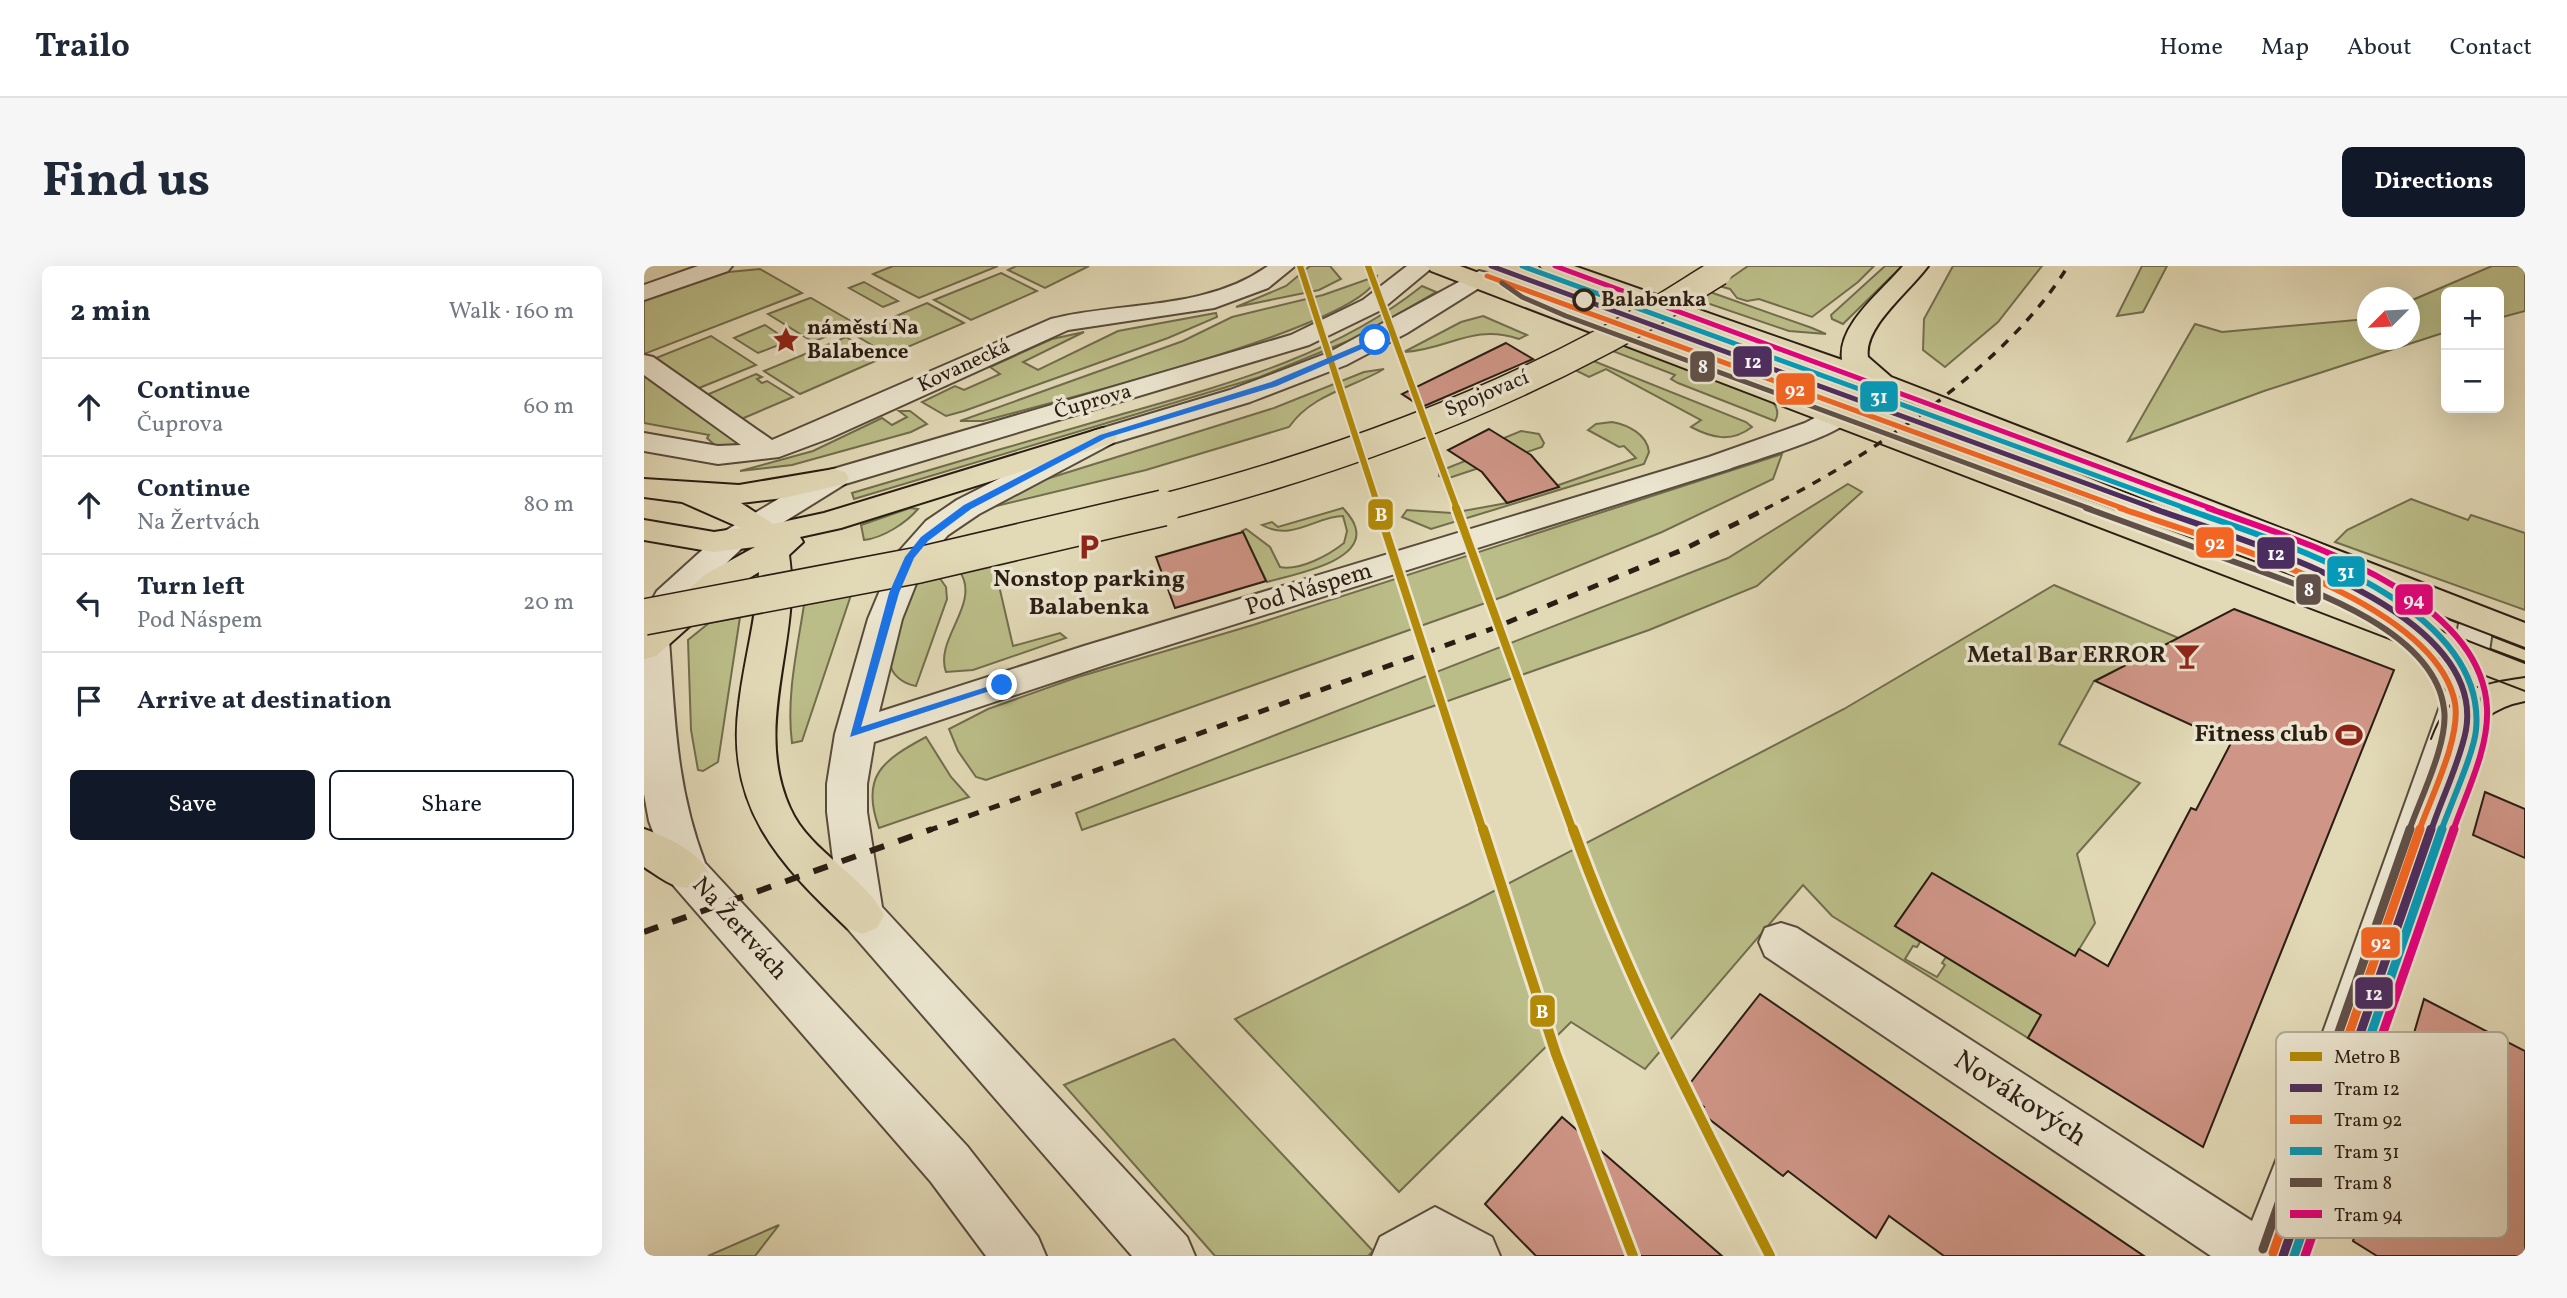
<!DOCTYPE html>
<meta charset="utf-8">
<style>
:root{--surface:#fff;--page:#f6f6f7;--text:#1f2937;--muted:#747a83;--line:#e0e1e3;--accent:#111827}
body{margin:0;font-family:Vollkorn,serif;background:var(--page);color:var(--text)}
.controls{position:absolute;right:21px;top:21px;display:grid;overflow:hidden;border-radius:10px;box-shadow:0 7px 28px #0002}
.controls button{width:63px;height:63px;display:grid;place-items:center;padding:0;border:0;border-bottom:2px solid var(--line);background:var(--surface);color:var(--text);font:35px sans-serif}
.compass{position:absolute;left:1713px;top:21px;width:63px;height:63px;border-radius:50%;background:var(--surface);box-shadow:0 7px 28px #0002;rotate:246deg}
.stop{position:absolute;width:21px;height:21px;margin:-16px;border:5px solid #1a73e8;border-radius:50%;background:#fff}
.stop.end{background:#1a73e8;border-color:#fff;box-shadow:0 2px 7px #0008}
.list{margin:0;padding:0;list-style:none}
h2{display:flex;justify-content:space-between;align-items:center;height:91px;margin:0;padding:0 28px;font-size:30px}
h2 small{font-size:23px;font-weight:400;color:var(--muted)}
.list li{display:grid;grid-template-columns:46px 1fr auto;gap:21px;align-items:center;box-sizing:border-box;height:98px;padding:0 28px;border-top:2px solid var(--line)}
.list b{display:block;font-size:26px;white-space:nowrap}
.list p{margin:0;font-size:23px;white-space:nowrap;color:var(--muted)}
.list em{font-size:23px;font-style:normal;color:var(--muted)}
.actions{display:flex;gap:14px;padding:21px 28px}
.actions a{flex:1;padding:16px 0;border:2px solid var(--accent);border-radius:10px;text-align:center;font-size:24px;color:var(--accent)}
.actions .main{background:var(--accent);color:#fff}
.icon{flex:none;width:38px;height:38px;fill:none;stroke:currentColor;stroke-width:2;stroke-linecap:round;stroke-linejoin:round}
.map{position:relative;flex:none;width:1881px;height:990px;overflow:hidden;border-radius:10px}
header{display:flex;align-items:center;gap:42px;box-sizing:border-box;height:98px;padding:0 35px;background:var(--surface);border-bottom:2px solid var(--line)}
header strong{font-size:33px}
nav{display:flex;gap:38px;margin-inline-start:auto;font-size:24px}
.intro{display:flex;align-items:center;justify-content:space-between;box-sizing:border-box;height:168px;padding:0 42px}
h1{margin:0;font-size:49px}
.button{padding:18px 32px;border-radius:10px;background:var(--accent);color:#fff;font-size:24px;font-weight:700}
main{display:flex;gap:42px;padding:0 42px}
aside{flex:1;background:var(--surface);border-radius:10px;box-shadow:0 7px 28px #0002}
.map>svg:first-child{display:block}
</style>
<header>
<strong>Trailo</strong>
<nav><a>Home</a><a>Map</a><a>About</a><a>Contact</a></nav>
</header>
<div class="intro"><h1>Find us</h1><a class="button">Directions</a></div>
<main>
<aside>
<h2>2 min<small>Walk · 160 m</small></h2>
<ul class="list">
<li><svg class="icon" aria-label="ahead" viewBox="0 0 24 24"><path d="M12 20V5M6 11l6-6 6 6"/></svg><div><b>Continue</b><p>Čuprova</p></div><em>60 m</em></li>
<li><svg class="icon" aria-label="ahead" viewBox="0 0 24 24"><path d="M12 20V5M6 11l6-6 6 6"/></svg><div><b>Continue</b><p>Na Žertvách</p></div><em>80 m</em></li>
<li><svg class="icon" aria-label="left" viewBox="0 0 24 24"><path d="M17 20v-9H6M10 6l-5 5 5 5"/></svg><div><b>Turn left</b><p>Pod Náspem</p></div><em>20 m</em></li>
<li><svg class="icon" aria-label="arrive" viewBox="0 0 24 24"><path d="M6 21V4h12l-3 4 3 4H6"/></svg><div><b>Arrive at destination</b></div></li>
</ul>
<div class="actions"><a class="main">Save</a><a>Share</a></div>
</aside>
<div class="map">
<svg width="1881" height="990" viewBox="0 0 1881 990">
<rect width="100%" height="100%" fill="#e2d9b6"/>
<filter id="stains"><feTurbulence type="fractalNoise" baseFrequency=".00286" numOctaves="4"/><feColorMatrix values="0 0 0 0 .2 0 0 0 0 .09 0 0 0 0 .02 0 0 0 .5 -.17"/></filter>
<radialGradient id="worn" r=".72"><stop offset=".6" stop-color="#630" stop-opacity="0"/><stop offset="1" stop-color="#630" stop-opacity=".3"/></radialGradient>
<g fill="#bbbd88" stroke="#726d4e" stroke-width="2">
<polygon points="249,0 354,0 275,32 229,8"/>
<polygon points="372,0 445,0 401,22 364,4"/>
<polygon points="666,0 686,0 697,13 675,24 592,41 642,20"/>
<polygon points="1104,0 1230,0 1214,16 1168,51 1115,33 1103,35 1093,32 1086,23 1075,20"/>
<polygon points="1241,0 1258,0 1199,58 1188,53 1187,49"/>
<polygon points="1309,0 1398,0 1354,56 1301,101 1279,84 1280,53"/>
<polygon points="1498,0 1523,0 1499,46 1473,50"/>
<polygon points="1848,0 1881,0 1881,45 1855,52 1855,26 1802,26 1802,66 1620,125 1484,175 1551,58 1578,66 1723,53 1724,74 1766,74 1766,35"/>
<polygon points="116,3 158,27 0,88 0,34 74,7"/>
<polygon points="357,7 393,25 327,54 290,34"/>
<path d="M733 10C726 60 396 139 339 155H316L539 75 588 51 679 29Z"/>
<polygon points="220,16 254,35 239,41 205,22"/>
<path d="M778 20 792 26 714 71 616 111 210 233 208 227C295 201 381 176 468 151 576 120 688 92 778 20Z"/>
<polygon points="1066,26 1168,62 1182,68 1145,65 1054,34"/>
<polygon points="166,32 167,32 212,58 169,76 124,48"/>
<polygon points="283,37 320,57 245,89 209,68"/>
<polygon points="572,47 573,51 524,72 320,145 302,150 278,136 311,120 320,124 356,108 346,101 408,73 440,66 379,96 394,104 474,65"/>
<path d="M839 50 883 69 875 73C828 57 804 84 760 86L817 56Z"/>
<polygon points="121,59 145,75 114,87 90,72"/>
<polygon points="67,70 112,99 50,124 7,94"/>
<polygon points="202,71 238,92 156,128 120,105"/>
<path d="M982 76 1126 133C1132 139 1136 147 1131 155L1034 117 1027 113 1031 109 966 84Z"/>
<path d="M947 94 1102 156 1108 161C1087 177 1068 172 1047 161L1057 154 962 103 945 111 929 103Z"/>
<path d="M740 103C708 122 668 128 645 161L502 204 340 243 396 215 630 142 720 106Z"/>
<polygon points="0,106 109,182 74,182 63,172 65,169 0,157"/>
<polygon points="112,108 118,111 113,113 118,117 123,115 149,131 95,154 60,130"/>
<polygon points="255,145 266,145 283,158 267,166 148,199 96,205 169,185 238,152 248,159 263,151"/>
<path d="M968 156C984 159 1003 168 1005 186L1000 198 787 263 758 251 763 244 808 247 863 237 992 192 980 180 975 181 944 164 952 158Z"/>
<polygon points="877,165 895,168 900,177 898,181 805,212 795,210 796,205 866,177 860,172"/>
<polygon points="1138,188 1129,213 1018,266 861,330 342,514 332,511 314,485 305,463 344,443 434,411 609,359"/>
<polygon points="1204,218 1218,226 1113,320 1005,364 438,564 432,547 1084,292"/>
<polygon points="1767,233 1824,254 1827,249 1881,267 1881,344 1691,276 1703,264"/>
<path d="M266 242 274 243C262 257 239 272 220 274L217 259Z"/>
<path d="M699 242C703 247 709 253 711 260 724 296 646 309 623 316L598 265 602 263 626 281 636 301C656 305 685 289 700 277L703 265 699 250C672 250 648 276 618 259L628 256 634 261Z"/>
<path d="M350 298 369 380 416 367 422 372 329 404 302 406C290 373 337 338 316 306Z"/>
<path d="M295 311 302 321 303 333 272 420C260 418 246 409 246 395 246 377 265 334 272 316Z"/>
<polygon points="1410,319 1537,373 1450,415 1415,478 1496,517 1433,588 1451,657 1431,690 1288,607 1251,660 1276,676 1273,681 1269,680 1261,693 1293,711 1301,699 1298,697 1302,691 1397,749 1384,772 1188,650 1159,619 1001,803 927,756 755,926 591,753 825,638 1200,443"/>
<path d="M207 329 158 475 148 477C142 432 153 384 160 339Z"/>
<polygon points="96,351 74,496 59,505 54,504 47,464 44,374 65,357"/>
<path d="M282 471 307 511 325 531 235 562C216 510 239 494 282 471Z"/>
<polygon points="530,773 729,985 724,990 571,990 420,819"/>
<polygon points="135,959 111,990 64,990"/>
</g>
<g fill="#cf9586" stroke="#2a1d13" stroke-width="2">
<polygon points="862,77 889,93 778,141 758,128"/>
<polygon points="845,163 887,189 915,221 863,237 838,206 804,184"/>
<polygon points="599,266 622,315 531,342 512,291"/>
<polygon points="1590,343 1750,404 1559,881 1384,772 1397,749 1251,660 1288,607 1431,690 1435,683 1464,700 1547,542 1552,544 1587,477 1451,415"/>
<polygon points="1841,526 1881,543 1881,592 1829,569"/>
<polygon points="1116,728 1352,890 1500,990 1300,990 1245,950 1232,972 1144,905 1139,910 1056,846 1060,841 1040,825"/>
<polygon points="1780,733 1881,785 1881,990 1733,990 1709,975"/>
<polygon points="918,851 1078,990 892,990 841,938"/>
</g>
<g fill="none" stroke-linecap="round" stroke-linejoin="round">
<defs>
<g id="minor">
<polygon points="54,0 88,0 84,5 0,34 0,19"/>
<path d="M624 0H651L624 22 570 42 424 64 186 172 135 191 74 198 0 185V167L74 180 97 179 0 109V89L9 91 128 174 407 53C479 35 561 45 624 0Z"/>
<path d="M763 0H790L737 44 665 79 201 218 98 282 39 339 25 374C31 454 32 521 61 597L323 880 394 971 402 990H342L287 916 29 619 5 555 0 528V348L13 325 76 268 179 206 647 69 719 34Z"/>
<path d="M835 5 843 7 847 12 843 17 763 67 702 99 606 136 469 177 335 248 304 269 281 295 258 353 235 446 440 380 1065 191 1161 157 1188 143H1208L1212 149C1197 170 1112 193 1085 203L464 398 230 476 223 518V546L238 641 543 971 551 990H488L203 662 196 649 183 546V518L191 468 224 353 250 291 282 255 313 234 449 165 586 124 684 87Z"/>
<polygon points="1833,340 1845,344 1850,352 1840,418 1691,872 1648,990 1567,990 1121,690 1115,676 1121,662 1137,657 1153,662 1608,955 1641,872 1804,418 1816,352 1821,344"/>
<polygon points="791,941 848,971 856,990 728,990 736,971"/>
</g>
<g id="major">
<polygon points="783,0 816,0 1881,397 1881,424 787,5"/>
<path d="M896 0H930L1198 94C1193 59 1238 25 1259 0H1284C1266 25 1219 61 1224 91L1247 111 1881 357V382L1550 253 1267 137 900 5Z"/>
<path d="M459 162 469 165 473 171 469 177 197 262 156 271 159 276 145 289C158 374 108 458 146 542 166 587 220 609 240 649L233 662 218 668 203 662C134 597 81 540 95 438 100 394 113 351 115 306L86 324 12 390 0 393V362L62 308 111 281 70 286 0 274V254L70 266 97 262 38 236 0 231V213L95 219 190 203 201 206 205 212 201 218 140 232 97 237 129 258 180 247Z"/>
<path d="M0 563C23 571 54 585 65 607L59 619C35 628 20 614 0 601Z"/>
</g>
</defs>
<use href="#minor" stroke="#584c3c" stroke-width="4"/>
<use href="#major" stroke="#2a1d13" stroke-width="4"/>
<use href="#minor" fill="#ece6d0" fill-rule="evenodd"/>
<use href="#major" fill="#e2d9b6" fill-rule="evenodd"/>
<g stroke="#2a1d13" stroke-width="2">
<polyline points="1659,297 1881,382"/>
<polyline points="1642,304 1881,397"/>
<path d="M1787 473C1805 423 1833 418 1881 411"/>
<path d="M1816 486C1831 458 1849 442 1881 436"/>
</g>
<path stroke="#2a1d13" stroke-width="3.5" stroke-dasharray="9 9" stroke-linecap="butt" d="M1121 243C1224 192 1364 99 1424 0"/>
<polyline stroke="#2a1d13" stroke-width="5" stroke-dasharray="11 11" stroke-linecap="butt" points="283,565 850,362 1038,284 1124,242"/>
<polyline stroke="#2a1d13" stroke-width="6" stroke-dasharray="15 15" stroke-linecap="butt" points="0,666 288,563"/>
<defs>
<path id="major-bridge-far1" d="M512 243C664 204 817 151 956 77 997 56 1036 30 1075 6"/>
<polyline id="major-bridge" points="0,351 275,299 519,242"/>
</defs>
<use href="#major-bridge-far1" stroke="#2a1d13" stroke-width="29" stroke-linecap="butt"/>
<use href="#major-bridge" stroke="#2a1d13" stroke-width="38" stroke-linecap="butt"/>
<use href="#major-bridge-far1" stroke="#e2d9b6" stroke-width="26"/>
<use href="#major-bridge" stroke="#e2d9b6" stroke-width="35"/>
<defs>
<polyline id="tram-1-far2" points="847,0 1512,243"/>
<path id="tram-1-far1" d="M1508 242C1592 273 1843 341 1822 464 1816 496 1797 534 1787 565"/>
<polyline id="tram-1" points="1639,990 1787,563"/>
<polyline id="tram-2-far2" points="843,10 1481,243"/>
<path id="tram-2-far1" d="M1476 242C1563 273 1792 334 1811 437 1817 472 1787 531 1775 565"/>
<polyline id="tram-2" points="1629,987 1776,563"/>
<polyline id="tram-3-far2" points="878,0 1544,243"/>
<path id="tram-3-far1" d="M1539 242C1631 275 1844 336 1832 464 1830 487 1806 540 1797 565"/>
<polyline id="tram-3" points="1650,990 1798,563"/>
<polyline id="tram-4-far2" points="858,17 878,31 922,50 1447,243"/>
<path id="tram-4-far1" d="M1442 242C1487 258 1532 275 1577 291 1644 316 1790 358 1800 443 1805 476 1776 533 1765 565"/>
<polyline id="tram-4" points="1619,983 1766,563"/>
<polyline id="tram-5-far2" points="911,0 1569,243"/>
<path id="tram-5-far1" d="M1564 242C1652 274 1837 327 1843 442 1845 483 1822 527 1809 565"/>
<polyline id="tram-5" points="1661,990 1810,563"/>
</defs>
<use href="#tram-1-far2" stroke="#ece6d0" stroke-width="9"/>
<use href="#tram-1-far1" stroke="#ece6d0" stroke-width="11"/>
<use href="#tram-1" stroke="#ece6d0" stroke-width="14"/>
<use href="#tram-2-far2" stroke="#ece6d0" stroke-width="9"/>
<use href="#tram-2-far1" stroke="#ece6d0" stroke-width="11"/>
<use href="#tram-2" stroke="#ece6d0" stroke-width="14"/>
<use href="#tram-3-far2" stroke="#ece6d0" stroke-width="9"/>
<use href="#tram-3-far1" stroke="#ece6d0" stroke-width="11"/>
<use href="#tram-3" stroke="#ece6d0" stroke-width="14"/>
<use href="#tram-4-far2" stroke="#ece6d0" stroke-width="9"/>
<use href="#tram-4-far1" stroke="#ece6d0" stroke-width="11"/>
<use href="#tram-4" stroke="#ece6d0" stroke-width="14"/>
<use href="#tram-5-far2" stroke="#ece6d0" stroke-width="9"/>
<use href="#tram-5-far1" stroke="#ece6d0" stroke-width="11"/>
<use href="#tram-5" stroke="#ece6d0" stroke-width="14"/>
<use href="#tram-1-far2" stroke="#4c2d5f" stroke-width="5"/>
<use href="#tram-1-far1" stroke="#4c2d5f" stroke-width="6"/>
<use href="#tram-1" stroke="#4c2d5f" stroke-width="9"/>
<use href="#tram-2-far2" stroke="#f26522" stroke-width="5"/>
<use href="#tram-2-far1" stroke="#f26522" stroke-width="6"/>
<use href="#tram-2" stroke="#f26522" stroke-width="9"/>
<use href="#tram-3-far2" stroke="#049bbb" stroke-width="5"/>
<use href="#tram-3-far1" stroke="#049bbb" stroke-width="6"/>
<use href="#tram-3" stroke="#049bbb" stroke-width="9"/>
<use href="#tram-4-far2" stroke="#605047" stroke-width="5"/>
<use href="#tram-4-far1" stroke="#605047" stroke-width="6"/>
<use href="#tram-4" stroke="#605047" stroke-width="9"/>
<use href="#tram-5-far2" stroke="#e5007d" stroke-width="5"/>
<use href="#tram-5-far1" stroke="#e5007d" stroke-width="6"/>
<use href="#tram-5" stroke="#e5007d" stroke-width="9"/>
<defs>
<g id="metro-1-far2">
<polyline points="656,0 735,243"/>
<polyline points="724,0 813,243"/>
</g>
<g id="metro-1-far1">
<polyline points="734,242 839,565"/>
<polyline points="812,242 929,565"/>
</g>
<g id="metro-1">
<polyline points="839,563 912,788 989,990"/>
<path d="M929 563C982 710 1055 850 1126 990"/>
</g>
</defs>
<use href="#metro-1-far2" stroke="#ece6d0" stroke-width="10"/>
<use href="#metro-1-far1" stroke="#ece6d0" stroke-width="13"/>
<use href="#metro-1" stroke="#ece6d0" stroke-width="16"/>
<use href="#metro-1-far2" stroke="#b28a07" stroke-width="6"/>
<use href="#metro-1-far1" stroke="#b28a07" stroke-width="8"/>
<use href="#metro-1" stroke="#b28a07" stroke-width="10"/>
</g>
<polygon fill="#1a73e8" points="731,72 734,76 633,120 462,172 327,243 284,275 270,292 255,327 217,461 358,416 364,419 206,471 245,327 261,291 277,271 320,239 456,169 627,116"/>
<defs>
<symbol id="sight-bare" viewBox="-9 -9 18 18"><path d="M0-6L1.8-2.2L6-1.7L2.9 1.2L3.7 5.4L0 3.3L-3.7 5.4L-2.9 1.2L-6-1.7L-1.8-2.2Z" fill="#8f2418" stroke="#ece6d0" stroke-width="2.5" paint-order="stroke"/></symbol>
<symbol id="parking-bare" viewBox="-9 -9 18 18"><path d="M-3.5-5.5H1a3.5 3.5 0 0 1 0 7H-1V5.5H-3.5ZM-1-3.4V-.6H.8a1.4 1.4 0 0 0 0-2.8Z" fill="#8f2418" stroke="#ece6d0" stroke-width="2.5" paint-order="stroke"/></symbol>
<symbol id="bar-bare" viewBox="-9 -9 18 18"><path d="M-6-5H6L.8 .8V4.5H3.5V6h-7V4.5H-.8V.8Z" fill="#8f2418" stroke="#ece6d0" stroke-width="2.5" paint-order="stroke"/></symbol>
<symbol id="stadium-bare" viewBox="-9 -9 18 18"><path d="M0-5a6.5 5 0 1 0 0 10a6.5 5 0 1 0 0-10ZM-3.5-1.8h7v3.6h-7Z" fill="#8f2418" stroke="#ece6d0" stroke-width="2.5" paint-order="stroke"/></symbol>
</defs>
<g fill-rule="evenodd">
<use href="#sight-bare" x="123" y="55" width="38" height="38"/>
<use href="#parking-bare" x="426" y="262" width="38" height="38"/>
<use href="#bar-bare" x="1524" y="371" width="38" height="38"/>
<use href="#stadium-bare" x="1686" y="450" width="38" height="38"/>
</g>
<circle fill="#ece6d0" stroke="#2a1d13" stroke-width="3.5" cx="940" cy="34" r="10"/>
<g text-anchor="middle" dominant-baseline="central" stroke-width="7" stroke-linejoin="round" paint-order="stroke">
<g font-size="21" font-weight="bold" fill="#2a1d13" stroke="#ece6d0" text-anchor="start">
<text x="957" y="34">Balabenka</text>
</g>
<g font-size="21" font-weight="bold" fill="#2a1d13" stroke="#ece6d0" text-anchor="start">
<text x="163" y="62">náměstí Na<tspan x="163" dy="24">Balabence</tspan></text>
</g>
<g font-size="21" fill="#2a1d13" stroke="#ece6d0">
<text transform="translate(320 100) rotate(-25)">Kovanecká</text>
<text transform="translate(843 128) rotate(-23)">Spojovací</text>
<text transform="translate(449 136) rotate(-16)">Čuprova</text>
</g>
<g font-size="24" font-weight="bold" fill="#2a1d13" stroke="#ece6d0" text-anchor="end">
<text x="445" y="314" text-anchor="middle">Nonstop parking<tspan x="445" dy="28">Balabenka</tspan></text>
<text x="1522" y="390">Metal Bar ERROR</text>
<text x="1684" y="469">Fitness club</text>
</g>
<g font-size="24" fill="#2a1d13" stroke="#ece6d0">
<text transform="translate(665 324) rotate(-17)">Pod Náspem</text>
<text transform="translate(95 663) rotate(48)">Na Žertvách</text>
</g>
<g font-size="28" fill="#2a1d13" stroke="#ece6d0">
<text transform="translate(1376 833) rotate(33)">Novákových</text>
</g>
</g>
<rect x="1632" y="766" width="232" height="206" rx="10" fill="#ece6d0" stroke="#b2aa97" stroke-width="2"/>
<rect x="1646" y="786" width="32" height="9" fill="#b28a07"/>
<rect x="1646" y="818" width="32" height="8" fill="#4c2d5f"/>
<rect x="1646" y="849" width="32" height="9" fill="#f26522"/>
<rect x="1646" y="881" width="32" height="8" fill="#049bbb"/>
<rect x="1646" y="912" width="32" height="9" fill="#605047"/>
<rect x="1646" y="944" width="32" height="8" fill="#e5007d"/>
<g font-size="19" fill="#2a1d13">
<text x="1690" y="797">Metro B</text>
<text x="1690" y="829">Tram 12</text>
<text x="1690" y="860">Tram 92</text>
<text x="1690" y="892">Tram 31</text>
<text x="1690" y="923">Tram 8</text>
<text x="1690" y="955">Tram 94</text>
</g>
<g stroke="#ece6d0" stroke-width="2.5">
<rect x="1088" y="79" width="41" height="33" rx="7" fill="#4c2d5f"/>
<rect x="1045" y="84" width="27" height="33" rx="7" fill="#605047"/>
<rect x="1131" y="106" width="41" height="34" rx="7" fill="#f26522"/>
<rect x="1215" y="114" width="40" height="33" rx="7" fill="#049bbb"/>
<rect x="723" y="232" width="27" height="33" rx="7" fill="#b28a07"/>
<rect x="1551" y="260" width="40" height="33" rx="7" fill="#f26522"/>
<rect x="1612" y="270" width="40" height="34" rx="7" fill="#4c2d5f"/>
<rect x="1682" y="289" width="40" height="33" rx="7" fill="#049bbb"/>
<rect x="1651" y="307" width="27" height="33" rx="7" fill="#605047"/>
<rect x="1750" y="317" width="40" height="33" rx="7" fill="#e5007d"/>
<rect x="1716" y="660" width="41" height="33" rx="7" fill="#f26522"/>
<rect x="1710" y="710" width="40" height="34" rx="7" fill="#4c2d5f"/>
<rect x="885" y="728" width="27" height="34" rx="7" fill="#b28a07"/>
</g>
<g font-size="19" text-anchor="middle" font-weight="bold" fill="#fff">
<text x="1109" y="102">12</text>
<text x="1059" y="107">8</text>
<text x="1151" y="130">92</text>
<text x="1235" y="137">31</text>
<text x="737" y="255">B</text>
<text x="1571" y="283">92</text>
<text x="1632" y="294">12</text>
<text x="1702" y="312">31</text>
<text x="1665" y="330">8</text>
<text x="1770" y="340">94</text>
<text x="1737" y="683">92</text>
<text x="1730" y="734">12</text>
<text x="898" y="752">B</text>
</g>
<rect width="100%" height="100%" filter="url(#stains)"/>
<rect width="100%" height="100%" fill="url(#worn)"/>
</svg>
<div class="controls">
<button>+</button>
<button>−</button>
</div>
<svg class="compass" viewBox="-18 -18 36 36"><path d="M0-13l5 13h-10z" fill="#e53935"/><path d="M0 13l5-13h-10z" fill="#747a83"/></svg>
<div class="stop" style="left:731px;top:74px"></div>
<div class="stop end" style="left:358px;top:419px"></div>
</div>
</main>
